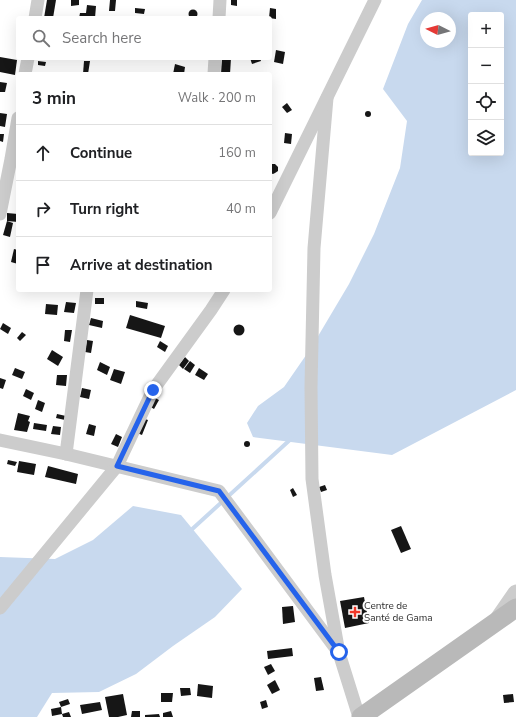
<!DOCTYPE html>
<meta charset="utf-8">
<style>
:root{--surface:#fff;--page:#f6f6f6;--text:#202124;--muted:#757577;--line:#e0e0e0}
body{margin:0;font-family:"Nunito Sans",sans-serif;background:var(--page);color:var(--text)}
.controls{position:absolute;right:12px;top:12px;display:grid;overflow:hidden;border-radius:4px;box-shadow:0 4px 16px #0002}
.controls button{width:36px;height:36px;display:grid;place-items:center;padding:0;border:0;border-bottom:1px solid var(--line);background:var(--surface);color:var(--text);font:20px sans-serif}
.compass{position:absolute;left:420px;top:12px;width:36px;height:36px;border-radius:50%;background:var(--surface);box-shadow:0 4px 16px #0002;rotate:276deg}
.stop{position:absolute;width:12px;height:12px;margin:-9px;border:3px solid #2563eb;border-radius:50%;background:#fff}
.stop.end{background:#2563eb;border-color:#fff;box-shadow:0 1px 4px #0008}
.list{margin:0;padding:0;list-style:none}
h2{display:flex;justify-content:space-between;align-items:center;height:52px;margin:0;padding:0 16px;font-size:17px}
h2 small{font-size:13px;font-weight:400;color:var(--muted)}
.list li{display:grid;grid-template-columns:26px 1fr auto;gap:12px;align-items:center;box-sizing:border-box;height:56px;padding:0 16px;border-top:1px solid var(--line)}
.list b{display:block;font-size:15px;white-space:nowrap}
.list em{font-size:13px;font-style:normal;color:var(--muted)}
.icon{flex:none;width:22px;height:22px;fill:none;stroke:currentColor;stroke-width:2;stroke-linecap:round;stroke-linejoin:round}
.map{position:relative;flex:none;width:516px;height:717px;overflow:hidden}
.search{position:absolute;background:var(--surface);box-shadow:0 4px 16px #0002;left:16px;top:16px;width:256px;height:44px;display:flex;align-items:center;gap:10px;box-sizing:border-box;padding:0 14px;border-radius:4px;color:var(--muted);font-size:15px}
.panel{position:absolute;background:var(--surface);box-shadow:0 4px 16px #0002;left:16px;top:72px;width:256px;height:220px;border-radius:4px}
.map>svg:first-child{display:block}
</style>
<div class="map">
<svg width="516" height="717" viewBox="0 0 516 717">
<rect width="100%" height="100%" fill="#fff"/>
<g fill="#c8d9ee" fill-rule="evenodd">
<path d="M422 0H516V390L392 455 253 437 247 423 258 406 284 387 311 348 349 284 374 234 400 168 407 121 383 89 408 24ZM471 15H501V153H471ZM426 18H450V42H426Z"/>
<polygon points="133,506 181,515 242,589 215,617 173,646 136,674 99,692 52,693 37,717 0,717 0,557 55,559 93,540"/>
</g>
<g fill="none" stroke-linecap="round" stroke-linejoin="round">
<polyline stroke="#c8d9ee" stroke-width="4" points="189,532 292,438"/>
</g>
<g fill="#161616">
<polygon points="47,0 56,0 53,18 44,18"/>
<polygon points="71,0 79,0 79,5 71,6"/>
<polygon points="110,0 116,0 115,11 109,11"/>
<polygon points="231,0 237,0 237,6 231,5"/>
<polygon points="87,5 96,6 95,18 79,18 80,13 86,13"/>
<polygon points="135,8 145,9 144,14 135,13"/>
<polygon points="270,8 276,9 276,19 269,18"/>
<circle cx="193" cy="14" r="4.5"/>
<polygon points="276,50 285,52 283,64 274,62"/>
<polygon points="0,57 17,60 15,75 0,72"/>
<polygon points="222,58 231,58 230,74 221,74"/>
<polygon points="250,58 260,58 261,61 252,64"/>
<polygon points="38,61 46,62 45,66 38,65"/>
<polygon points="84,61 90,61 88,74 83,74"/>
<polygon points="175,64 185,67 184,74 173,74"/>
<polygon points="0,82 7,83 5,92 0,92"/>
<polygon points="287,103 292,110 287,113 282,107"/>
<circle cx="368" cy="114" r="3"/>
<polygon points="0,113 7,114 5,127 0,126"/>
<polygon points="285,133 292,134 291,144 284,143"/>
<polygon points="0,134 4,134 3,142 0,141"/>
<polygon points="271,164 275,164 278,167 278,171 275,173 273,174 270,173 270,165"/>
<polygon points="7,213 18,214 18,222 7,221"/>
<polygon points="7,221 13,223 10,237 3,235"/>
<polygon points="14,249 18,250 18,264 11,262"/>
<rect x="95" y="298" width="9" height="6"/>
<polygon points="136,301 148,303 147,309 136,307"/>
<polygon points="66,302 76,303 74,313 64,312"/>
<polygon points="46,304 58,305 57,315 45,314"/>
<polygon points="130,315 165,326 161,338 126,328"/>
<polygon points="91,318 103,321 102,328 89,325"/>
<polygon points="3,323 11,328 8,334 0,329"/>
<circle cx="239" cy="330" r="5.5"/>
<polygon points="65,330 72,330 70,342 64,341"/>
<polygon points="22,332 26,335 20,341 17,338"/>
<polygon points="87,340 93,341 91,353 85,352"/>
<polygon points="160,341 168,346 165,352 157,347"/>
<polygon points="52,350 63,357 58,366 47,359"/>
<polygon points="185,357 189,361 183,369 179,365"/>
<polygon points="190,361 195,365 190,373 184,369"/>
<polygon points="100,362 110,367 107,375 97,370"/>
<polygon points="15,368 25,372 22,379 12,375"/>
<polygon points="199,368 208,374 204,380 195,375"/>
<polygon points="114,369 125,372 121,384 110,380"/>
<polygon points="57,375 67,375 66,386 56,385"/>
<polygon points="0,378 6,380 3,389 0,388"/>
<polygon points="82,388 91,390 89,399 80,397"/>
<polygon points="26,389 34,393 31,400 23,396"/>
<polygon points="153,397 159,400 154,409 149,406"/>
<polygon points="38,400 45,403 42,412 35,409"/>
<polygon points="18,413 30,416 28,421 30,422 27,432 14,430"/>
<polygon points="57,414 66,416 65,420 56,418"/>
<polygon points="142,418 148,420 142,435 137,433"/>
<polygon points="34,423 47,425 46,431 33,429"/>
<polygon points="89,424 96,426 94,436 86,434"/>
<polygon points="53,426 61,427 60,435 51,434"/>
<polygon points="116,434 122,437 118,447 111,444"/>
<circle cx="247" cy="444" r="3"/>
<polygon points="8,460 17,462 15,466 7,464"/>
<polygon points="19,461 36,464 34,475 17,472"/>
<polygon points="48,466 78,474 76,484 45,477"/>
<polygon points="325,485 327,490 321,492 319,487"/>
<polygon points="293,488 297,495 293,497 290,490"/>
<polygon points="401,526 411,549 401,553 391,530"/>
<polygon points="364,597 369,623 345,628 340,601"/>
<polygon points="293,606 295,622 283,624 282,607"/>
<polygon points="292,648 293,656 268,659 267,651"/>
<polygon points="271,664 275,671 268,675 264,667"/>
<polygon points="321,677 324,690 316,691 314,678"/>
<polygon points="275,680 280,690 272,694 267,685"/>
<polygon points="198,684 213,686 212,698 197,696"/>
<polygon points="180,688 190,688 191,695 181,696"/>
<polygon points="161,693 173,693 172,702 161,702"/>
<polygon points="123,694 127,715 118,717 109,717 105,697"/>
<polygon points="513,694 514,702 504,703 503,695"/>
<polygon points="68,699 70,704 61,707 59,702"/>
<polygon points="266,700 268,707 262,709 260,702"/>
<polygon points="100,702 102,710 82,714 80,705"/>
<polygon points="61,707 62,714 52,716 51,709"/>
<polygon points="132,711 140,711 140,717 131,717"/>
<polygon points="171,711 173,717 163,717 163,713"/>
<polygon points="69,712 71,717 63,717 62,714"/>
<polygon points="159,714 160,717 145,717 145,715"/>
</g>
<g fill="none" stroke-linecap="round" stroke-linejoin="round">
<g stroke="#ccc" stroke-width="13">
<polyline points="35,18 38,0"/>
<polyline points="219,18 220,0"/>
<polyline points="25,74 28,58"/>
<polyline points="214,74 215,58"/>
<polyline points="327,98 314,248 311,387 312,479 325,575 339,653"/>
<polyline points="270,213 375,0"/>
<polyline points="0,214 11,159 18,118"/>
<polyline points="0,440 66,454 219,491 339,653 359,717"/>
<polyline points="66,454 87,290"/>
<polyline points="0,608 117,466 153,390 211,310 224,290"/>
</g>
<polyline stroke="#ccc" stroke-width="17" points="498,619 516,593"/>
<polyline stroke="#b9b9b9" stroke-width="19" points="361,717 516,608"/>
</g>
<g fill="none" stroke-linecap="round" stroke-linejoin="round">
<polyline stroke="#2563eb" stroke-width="5" points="153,390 117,466 219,491 339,652"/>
</g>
<path fill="#ef3829" stroke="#fff" stroke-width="1.5" d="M353 606h4v4h4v4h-4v4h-4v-4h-4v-4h4z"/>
<g text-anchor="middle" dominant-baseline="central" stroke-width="4" stroke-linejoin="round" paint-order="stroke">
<g font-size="10" fill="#2f2f2f" stroke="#fff" text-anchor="start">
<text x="364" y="606">Centre de<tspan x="364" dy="12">Santé de Gama</tspan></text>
</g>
</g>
</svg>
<div class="controls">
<button>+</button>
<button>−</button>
<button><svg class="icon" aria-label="locate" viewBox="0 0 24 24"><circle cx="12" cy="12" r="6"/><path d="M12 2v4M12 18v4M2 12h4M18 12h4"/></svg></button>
<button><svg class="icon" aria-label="layers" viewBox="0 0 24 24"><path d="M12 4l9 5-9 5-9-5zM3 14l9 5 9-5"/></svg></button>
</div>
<svg class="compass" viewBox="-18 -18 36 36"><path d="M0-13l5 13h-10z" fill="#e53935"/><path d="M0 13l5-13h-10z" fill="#757577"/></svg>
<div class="stop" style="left:339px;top:652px"></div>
<div class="stop end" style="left:153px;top:390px"></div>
<div class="search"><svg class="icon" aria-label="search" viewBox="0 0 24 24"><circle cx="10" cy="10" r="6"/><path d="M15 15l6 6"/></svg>Search here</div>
<section class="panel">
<h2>3 min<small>Walk · 200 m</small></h2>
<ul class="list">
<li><svg class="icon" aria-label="ahead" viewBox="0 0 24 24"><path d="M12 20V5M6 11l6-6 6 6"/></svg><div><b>Continue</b></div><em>160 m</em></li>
<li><svg class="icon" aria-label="right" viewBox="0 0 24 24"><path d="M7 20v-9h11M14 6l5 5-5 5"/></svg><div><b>Turn right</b></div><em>40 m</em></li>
<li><svg class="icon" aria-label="arrive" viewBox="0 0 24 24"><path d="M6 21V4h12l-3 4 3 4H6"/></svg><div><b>Arrive at destination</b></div></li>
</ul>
</section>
</div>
